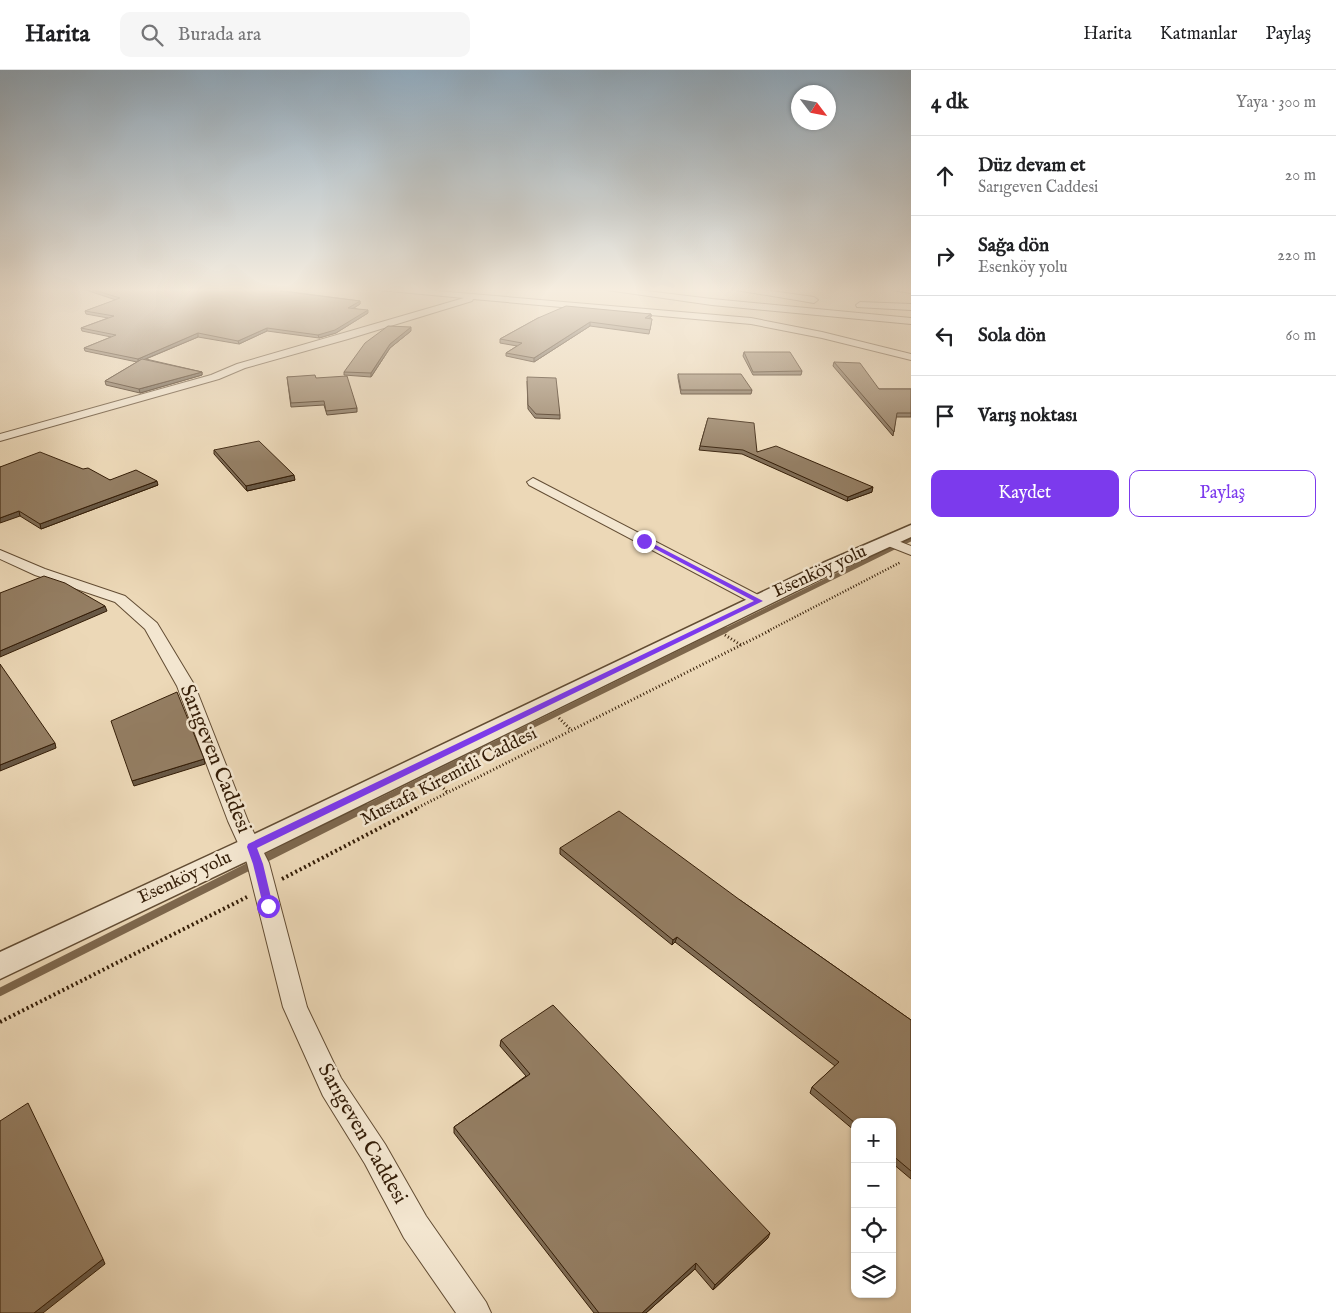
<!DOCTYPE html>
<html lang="tr">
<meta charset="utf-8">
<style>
:root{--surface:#fff;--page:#f6f6f6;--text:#202124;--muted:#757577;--line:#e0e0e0;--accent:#7c3aed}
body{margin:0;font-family:"IM FELL English",serif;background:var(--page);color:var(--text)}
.controls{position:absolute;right:15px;bottom:15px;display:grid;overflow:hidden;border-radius:10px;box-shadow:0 1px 4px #0004}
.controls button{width:45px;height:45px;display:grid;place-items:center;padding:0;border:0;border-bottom:1px solid var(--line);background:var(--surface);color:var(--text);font:25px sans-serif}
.compass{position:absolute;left:791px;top:15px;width:45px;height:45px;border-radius:50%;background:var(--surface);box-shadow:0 1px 4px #0004;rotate:122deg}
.stop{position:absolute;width:15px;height:15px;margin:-11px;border:4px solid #7c3aed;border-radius:50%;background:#fff}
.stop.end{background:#7c3aed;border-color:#fff;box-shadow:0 1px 5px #0008}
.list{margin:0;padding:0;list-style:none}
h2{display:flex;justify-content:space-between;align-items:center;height:65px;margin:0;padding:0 20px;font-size:21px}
h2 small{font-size:16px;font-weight:400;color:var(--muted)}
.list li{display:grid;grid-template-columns:32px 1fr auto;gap:15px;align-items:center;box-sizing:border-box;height:80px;padding:0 20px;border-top:1px solid var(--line)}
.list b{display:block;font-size:19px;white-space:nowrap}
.list p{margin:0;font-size:16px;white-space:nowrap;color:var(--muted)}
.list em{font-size:16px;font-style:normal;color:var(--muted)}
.actions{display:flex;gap:10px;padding:15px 20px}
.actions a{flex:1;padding:11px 0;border:1px solid var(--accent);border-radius:10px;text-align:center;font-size:18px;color:var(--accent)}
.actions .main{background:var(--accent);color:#fff}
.icon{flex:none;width:28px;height:28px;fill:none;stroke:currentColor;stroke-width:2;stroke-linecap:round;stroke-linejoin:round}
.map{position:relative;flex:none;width:911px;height:1243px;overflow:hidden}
header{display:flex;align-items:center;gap:30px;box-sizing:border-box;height:70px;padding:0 25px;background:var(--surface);border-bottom:1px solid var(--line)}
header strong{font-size:24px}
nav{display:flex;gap:28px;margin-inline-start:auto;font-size:18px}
.search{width:350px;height:45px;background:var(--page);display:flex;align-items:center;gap:12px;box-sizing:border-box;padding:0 18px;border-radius:10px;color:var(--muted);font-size:19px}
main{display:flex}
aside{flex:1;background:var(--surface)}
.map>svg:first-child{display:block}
</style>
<header>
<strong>Harita</strong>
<div class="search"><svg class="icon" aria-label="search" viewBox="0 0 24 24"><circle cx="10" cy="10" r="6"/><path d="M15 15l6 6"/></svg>Burada ara</div>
<nav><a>Harita</a><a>Katmanlar</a><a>Paylaş</a></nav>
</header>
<main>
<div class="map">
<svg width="911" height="1243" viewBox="0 0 911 1243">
<rect width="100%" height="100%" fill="#ecd8b7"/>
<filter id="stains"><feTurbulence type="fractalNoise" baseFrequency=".004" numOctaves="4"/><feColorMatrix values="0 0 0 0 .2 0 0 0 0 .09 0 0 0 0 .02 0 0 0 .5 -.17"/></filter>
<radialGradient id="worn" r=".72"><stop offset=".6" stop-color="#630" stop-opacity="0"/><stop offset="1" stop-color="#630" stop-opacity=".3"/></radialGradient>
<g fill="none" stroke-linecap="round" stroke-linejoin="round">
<polyline stroke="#7d674d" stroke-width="4.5" points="724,561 911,469"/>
<polyline stroke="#7d674d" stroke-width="5.5" points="363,739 726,560"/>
<polyline stroke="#7d674d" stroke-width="8" points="0,922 365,738"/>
<defs>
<polygon id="service" points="879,218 887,218 911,221 911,223"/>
<g id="minor">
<polygon points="375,218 401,218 751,248 822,262 911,284 911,290 822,268 751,254 473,229 472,231 348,269 245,298 219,309 0,371 0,364 211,305 237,294 464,228 379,220"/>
<polygon points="603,218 622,218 712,229 911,248 911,254 712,235 607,220"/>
<polygon points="732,218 749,218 814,227 818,230 814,233 736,220"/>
<polygon points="860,232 911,234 911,240 857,237 856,235"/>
<polygon points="533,408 764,528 767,531 764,534 754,534 529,415 527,412"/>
<polygon points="888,467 911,476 911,485 883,474 881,471"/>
<polygon points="0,480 45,499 125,526 157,553 195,616 248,751 269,793 307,937 341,1008 385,1074 426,1146 486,1232 491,1243 456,1243 404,1168 365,1094 323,1026 283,937 247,793 228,751 177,616 145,559 115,532 35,505 0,489"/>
</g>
<polygon id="tertiary" points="911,455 911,467 837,501 262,784 0,909 0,882 242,770 823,493"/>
</defs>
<use href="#service" stroke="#624c33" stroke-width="2"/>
<use href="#minor" stroke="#624c33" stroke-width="2"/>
<use href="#tertiary" stroke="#624c33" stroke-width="3"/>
<polyline stroke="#341d07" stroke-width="2.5" stroke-dasharray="1 2" stroke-linecap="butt" points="768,561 901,492"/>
<g stroke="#341d07" stroke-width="3" stroke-dasharray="1 2.5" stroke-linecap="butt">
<polyline points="725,565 741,575"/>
<polyline points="559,648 571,660"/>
<polyline points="434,708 447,722"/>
<polyline points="415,739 771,560"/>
</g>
<g stroke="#341d07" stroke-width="4" stroke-dasharray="2 3" stroke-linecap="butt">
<polyline points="282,809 418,738"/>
<polyline points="0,952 247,827"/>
</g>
<use href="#service" fill="#f3e6d0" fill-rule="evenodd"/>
<use href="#minor" fill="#f3e6d0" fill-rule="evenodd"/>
<use href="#tertiary" fill="#f3e6d0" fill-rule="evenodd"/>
</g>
<g fill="#7f6c55" stroke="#341d07">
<polygon points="85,218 284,221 360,231 360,234 354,238 368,243 336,263 319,268 267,261 239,274 198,267 146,289 202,302 202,305 140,323 106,315 105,311 137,292 85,281 84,278 111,267 82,261 81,258 108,248 86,244 85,241 116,230 86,220"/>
<polygon points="651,244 651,247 649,248 652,249 649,264 590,256 534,292 506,286 506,283 517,276 500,273 500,269 538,248"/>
<polygon points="411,261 390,278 371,307 344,305 344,302"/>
<polygon points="744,282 802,301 801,305 753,305 743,286"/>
<polygon points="834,292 879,319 911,319 911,347 896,347 893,366 833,296"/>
<polygon points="678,304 752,320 751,324 681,324 678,308"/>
<polygon points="287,307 316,308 357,338 357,342 327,345 324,335 291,337"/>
<polygon points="527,311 560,345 560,349 535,348 528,339"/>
<polygon points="708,348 757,382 872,422 847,431 742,384 699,380"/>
<polygon points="214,380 295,410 247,421 214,384"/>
<polygon points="0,397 110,410 158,415 41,459 20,446"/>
<polygon points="560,778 740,830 911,950 911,1109 892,1093 892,1052 855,1052 855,1061 810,1023 812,1017 835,996 675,872 672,875 560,784"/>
<polygon points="501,970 768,1168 713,1220 695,1199 646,1243 594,1243 454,1063 454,1057 526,1006 500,976"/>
</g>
<g fill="#685845" stroke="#341d07">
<polygon points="360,231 360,234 349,241 348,238"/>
<polygon points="368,240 368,243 336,263 319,268 318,265"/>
<polygon points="651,244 651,247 645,251 645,248"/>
<polygon points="590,252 590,256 534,292 534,288"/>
<polygon points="411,257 411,261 390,278 371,307 371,303 390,274"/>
<polygon points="267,258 267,261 239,274 238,271"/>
<polygon points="198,263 198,267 138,292 138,289"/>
<polygon points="202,302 202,305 140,323 139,319"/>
<polygon points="294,405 295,410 247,421 246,416"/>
<polygon points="157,411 158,415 41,459 40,454"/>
<polygon points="873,417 872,422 847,431 848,427"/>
<polygon points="19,441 20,446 0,453 0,448"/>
<polygon points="105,536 107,541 0,587 0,581"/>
<polygon points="55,673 56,678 0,701 0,695"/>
<polygon points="204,689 205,694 134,716 132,711"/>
<polygon points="677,867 675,872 672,875 673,870"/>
<polygon points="770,1163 768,1168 713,1220 715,1215"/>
<polygon points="103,1189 105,1194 43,1243 34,1243"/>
<polygon points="696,1193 695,1199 646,1243 642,1243"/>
</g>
<g fill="#947e63" stroke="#341d07">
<polygon points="87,218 272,218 284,219 280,221 360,231 348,238 368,240 335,260 318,265 267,258 238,271 198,263 138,289 84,278 116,265 81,258 114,246 85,241 120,228"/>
<polygon points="566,236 651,244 645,248 652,249 650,260 590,252 534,288 506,283 522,273 500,269 538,248"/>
<polygon points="388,256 411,257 390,274 371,303 344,302 365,273"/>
<polygon points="744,282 790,282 802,301 753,302"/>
<polygon points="142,289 202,302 139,319 105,311"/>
<polygon points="834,292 860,293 879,319 911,319 911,343 897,343 894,362"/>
<polygon points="678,304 741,304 752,320 681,320"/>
<polygon points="315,305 316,308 347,306 357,338 326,341 324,331 291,333 287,307"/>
<polygon points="527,307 556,308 560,345 536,344 528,335"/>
<polygon points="708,348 754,353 757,382 776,376 873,417 848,427 743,380 700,376"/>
<polygon points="259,371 294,405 246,416 214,380"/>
<polygon points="40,382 83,399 88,398 110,410 136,400 157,411 40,454 19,441 0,448 0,397"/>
<polygon points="44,506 65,513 105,536 0,581 0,523"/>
<polygon points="0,594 55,673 0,695"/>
<polygon points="177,622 204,689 132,711 111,651"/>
<polygon points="619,741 740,830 911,950 911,1101 892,1085 892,1052 855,1052 855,1053 812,1017 839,992 677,867 673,870 560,778"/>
<polygon points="553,935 770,1163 715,1215 696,1193 642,1243 599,1243 454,1057 530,1004 501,970"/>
<polygon points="28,1033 103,1189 34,1243 0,1243 0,1051"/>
</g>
<linearGradient id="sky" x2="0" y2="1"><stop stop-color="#90a9bc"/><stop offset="0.56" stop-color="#f6eddf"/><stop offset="1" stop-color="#f6eddf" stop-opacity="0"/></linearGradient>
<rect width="911" height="392" fill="url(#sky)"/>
<polygon fill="#7c3aed" points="644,469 763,531 257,778 263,794 273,836 272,839 264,839 253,794 247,777 248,774 754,531 642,472 641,471"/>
<g text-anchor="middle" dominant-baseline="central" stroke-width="5" stroke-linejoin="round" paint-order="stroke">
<g font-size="18" fill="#341d07" stroke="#f3e6d0">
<text transform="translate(820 502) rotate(-25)">Esenköy yolu</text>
<text transform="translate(449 707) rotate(-27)">Mustafa Kiremitli Caddesi</text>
<text transform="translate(185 808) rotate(-25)">Esenköy yolu</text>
</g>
<g font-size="21" fill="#341d07" stroke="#f3e6d0">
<text transform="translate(215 689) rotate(68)">Sarıgeven Caddesi</text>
<text transform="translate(362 1064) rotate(60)">Sarıgeven Caddesi</text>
</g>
</g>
<rect width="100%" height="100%" filter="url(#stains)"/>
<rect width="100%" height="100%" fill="url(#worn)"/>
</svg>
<div class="controls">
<button>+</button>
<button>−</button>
<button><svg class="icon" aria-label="locate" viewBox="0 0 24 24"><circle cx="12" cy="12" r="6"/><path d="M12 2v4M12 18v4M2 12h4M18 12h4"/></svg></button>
<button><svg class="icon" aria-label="layers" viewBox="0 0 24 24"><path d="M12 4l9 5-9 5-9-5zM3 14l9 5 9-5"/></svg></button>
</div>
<svg class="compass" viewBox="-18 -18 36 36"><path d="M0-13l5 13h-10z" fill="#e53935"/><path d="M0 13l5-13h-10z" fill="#757577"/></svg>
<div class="stop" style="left:268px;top:836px"></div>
<div class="stop end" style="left:644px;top:471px"></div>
</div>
<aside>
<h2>4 dk<small>Yaya · 300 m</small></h2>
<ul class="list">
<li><svg class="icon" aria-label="ahead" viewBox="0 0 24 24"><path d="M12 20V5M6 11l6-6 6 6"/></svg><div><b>Düz devam et</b><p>Sarıgeven Caddesi</p></div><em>20 m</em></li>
<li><svg class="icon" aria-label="right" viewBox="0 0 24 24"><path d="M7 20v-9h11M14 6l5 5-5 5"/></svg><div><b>Sağa dön</b><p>Esenköy yolu</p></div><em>220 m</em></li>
<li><svg class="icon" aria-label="left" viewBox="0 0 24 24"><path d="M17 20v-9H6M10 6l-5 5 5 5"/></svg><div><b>Sola dön</b></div><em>60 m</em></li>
<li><svg class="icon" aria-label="arrive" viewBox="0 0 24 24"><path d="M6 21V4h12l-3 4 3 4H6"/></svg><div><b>Varış noktası</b></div></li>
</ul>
<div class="actions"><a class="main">Kaydet</a><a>Paylaş</a></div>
</aside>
</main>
